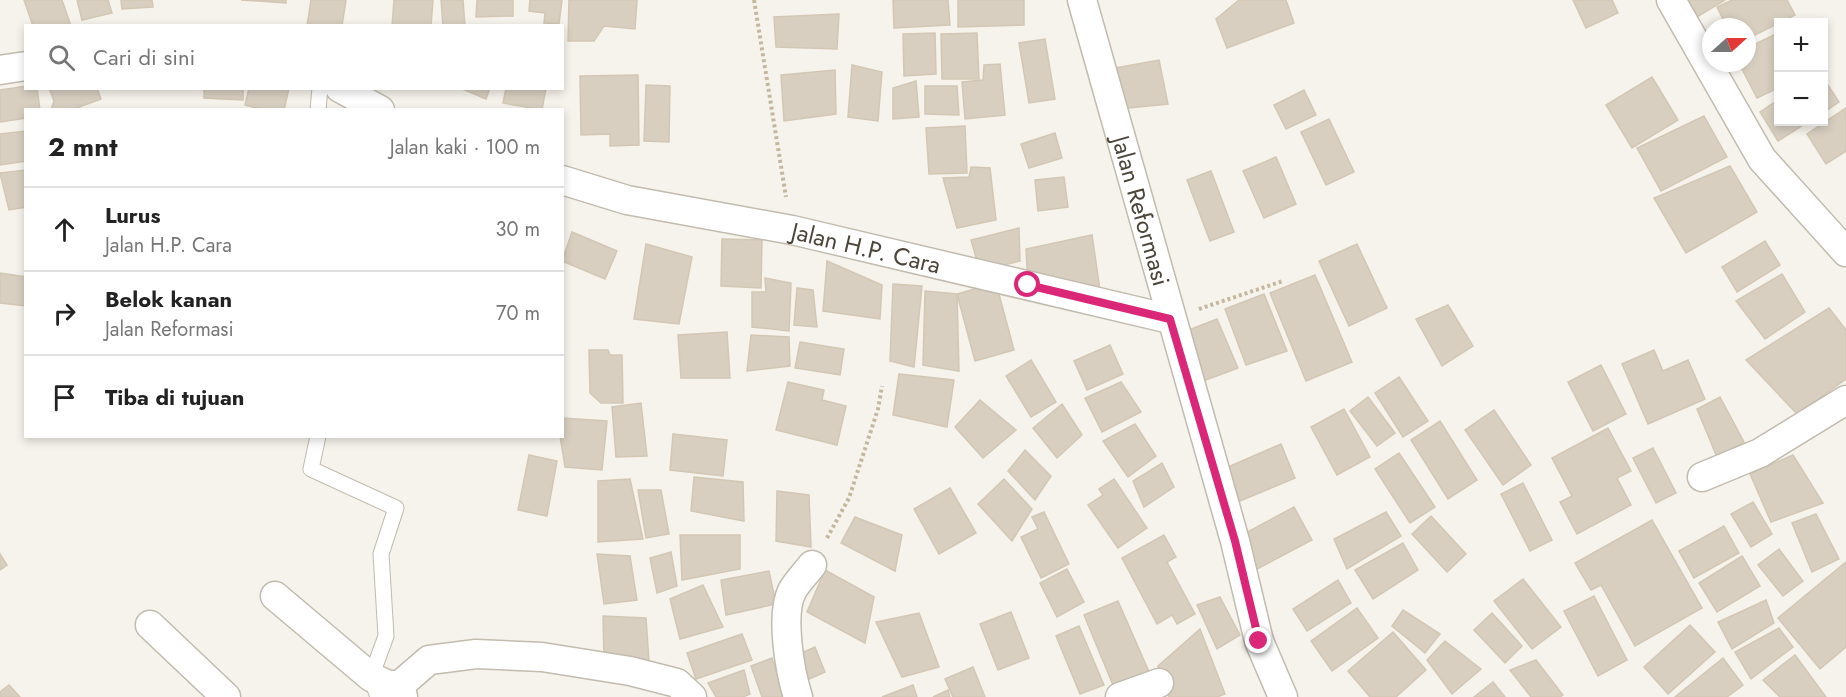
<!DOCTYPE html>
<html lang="id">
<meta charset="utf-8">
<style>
:root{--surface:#fff;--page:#f6f6f6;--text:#222;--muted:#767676;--line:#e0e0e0}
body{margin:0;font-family:Jost,sans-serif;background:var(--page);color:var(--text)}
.controls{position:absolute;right:18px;top:18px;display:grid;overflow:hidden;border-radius:0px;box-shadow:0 3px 9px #0003}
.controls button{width:54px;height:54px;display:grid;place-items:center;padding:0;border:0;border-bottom:2px solid var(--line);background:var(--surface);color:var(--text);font:30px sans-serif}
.compass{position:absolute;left:1702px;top:18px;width:54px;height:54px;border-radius:50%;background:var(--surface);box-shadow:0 3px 9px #0003;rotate:69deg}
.stop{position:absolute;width:18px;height:18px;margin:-14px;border:4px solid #db2777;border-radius:50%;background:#fff}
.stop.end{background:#db2777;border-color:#fff;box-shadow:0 2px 6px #0008}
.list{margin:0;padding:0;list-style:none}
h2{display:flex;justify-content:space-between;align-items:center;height:78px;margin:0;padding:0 24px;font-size:26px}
h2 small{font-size:20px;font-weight:400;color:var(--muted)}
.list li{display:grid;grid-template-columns:39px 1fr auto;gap:18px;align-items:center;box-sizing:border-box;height:84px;padding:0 24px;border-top:2px solid var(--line)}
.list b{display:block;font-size:22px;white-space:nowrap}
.list p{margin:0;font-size:20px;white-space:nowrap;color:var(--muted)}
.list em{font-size:20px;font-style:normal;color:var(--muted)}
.icon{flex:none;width:33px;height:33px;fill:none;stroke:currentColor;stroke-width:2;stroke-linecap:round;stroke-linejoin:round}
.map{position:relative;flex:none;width:1846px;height:697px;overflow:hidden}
.search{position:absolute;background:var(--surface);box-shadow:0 3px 9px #0003;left:24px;top:24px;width:540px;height:66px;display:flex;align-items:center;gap:15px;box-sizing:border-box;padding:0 21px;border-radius:0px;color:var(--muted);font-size:22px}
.panel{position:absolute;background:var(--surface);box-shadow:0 3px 9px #0003;left:24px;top:108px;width:540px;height:330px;border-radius:0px}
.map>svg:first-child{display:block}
</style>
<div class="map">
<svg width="1846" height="697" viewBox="0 0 1846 697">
<rect width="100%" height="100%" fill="#f6f3ec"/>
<g fill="#d8cfc1" stroke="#d3c7b4" stroke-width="1.5">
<polygon points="24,0 62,0 71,26 33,26"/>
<polygon points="77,0 108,0 112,13 82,20"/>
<polygon points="121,0 152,0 153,7 122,9"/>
<polygon points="241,0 286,0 286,3"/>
<polygon points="311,0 346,0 342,26 307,26"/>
<polygon points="394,0 433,0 431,26 392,26"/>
<polygon points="441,0 463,0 465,26 443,26"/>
<polygon points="477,0 513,0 513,16 476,17"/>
<polygon points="530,0 562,0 559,24 544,23 545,13 529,11"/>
<polygon points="569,0 637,0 635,29 604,26 594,41 568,41"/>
<polygon points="893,0 948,0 950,25 894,28"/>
<polygon points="958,0 1024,0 1024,25 958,27"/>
<polygon points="1239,0 1286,0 1294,23 1227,48 1216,19"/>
<polygon points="1573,0 1612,0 1618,13 1586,28"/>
<polygon points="1680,0 1725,0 1692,20"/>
<polygon points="1732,0 1787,0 1795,15 1747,39 1747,27 1727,27 1717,7"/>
<polygon points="839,14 837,49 776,47 774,17"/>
<polygon points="935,33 936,74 904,76 903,34"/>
<polygon points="977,33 979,79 942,79 941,34"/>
<polygon points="1778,33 1778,88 1757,98 1739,63 1747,63 1747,48"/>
<polygon points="1045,39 1055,99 1029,103 1019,43"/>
<polygon points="1159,60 1168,104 1119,109 1109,69"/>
<polygon points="1000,64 1005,115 965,119 962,82 983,80 984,65"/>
<polygon points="852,65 882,72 878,121 848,117"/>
<polygon points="835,70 836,114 784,121 781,75"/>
<polygon points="638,75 639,145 610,146 610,134 581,135 580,76"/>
<polygon points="1652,77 1678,120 1632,148 1606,105"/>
<polygon points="1824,79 1839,102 1824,112"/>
<polygon points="916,81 919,117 893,119 893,88"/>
<polygon points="646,85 670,86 669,142 644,141"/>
<polygon points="26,86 26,88 37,88 40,110 26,110 26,118 0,122 0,90"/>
<polygon points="925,86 957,86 959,115 925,114"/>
<polygon points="49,88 97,88 101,99 71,110 51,110 54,101"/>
<polygon points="204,88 243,88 243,100 204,98"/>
<polygon points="249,88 289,88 284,110 264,110 245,105"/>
<polygon points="460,88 490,88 486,99"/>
<polygon points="506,88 546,88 542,110 503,103"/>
<polygon points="1304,90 1316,115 1286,129 1274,105"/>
<polygon points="1778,100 1778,122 1808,122 1778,141 1760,112"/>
<polygon points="1846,108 1846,151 1826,164 1807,134"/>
<polygon points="1704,116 1727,157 1661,191 1637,148"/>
<polygon points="1329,119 1354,172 1326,185 1301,132"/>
<polygon points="965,126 967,173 929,174 926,128"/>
<polygon points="26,131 26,161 0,165 0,134"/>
<polygon points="1055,133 1062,158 1029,168 1021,144"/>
<polygon points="1276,157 1296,204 1264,218 1243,171"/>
<polygon points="1730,166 1757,212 1686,253 1654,198"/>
<polygon points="971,167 990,168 996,220 957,228 943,178 969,177"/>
<polygon points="26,170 26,207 9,210 0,173"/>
<polygon points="1211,171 1234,232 1210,241 1187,180"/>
<polygon points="1064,177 1068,207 1038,211 1035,180"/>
<polygon points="1019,228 1020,261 980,271 971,240"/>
<polygon points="572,232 617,251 605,279 562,261"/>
<polygon points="1092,235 1100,290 1028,285 1026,249"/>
<polygon points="722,239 762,240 761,288 721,286"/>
<polygon points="1765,241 1780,265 1737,292 1722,267"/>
<polygon points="646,244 692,257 679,324 634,319"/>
<polygon points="1357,244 1387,308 1349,326 1319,261"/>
<polygon points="827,261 882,285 880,319 823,311"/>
<polygon points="0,273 26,277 26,306 0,303"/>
<polygon points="1782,274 1805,312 1765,339 1736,301"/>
<polygon points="1315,275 1352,362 1306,381 1270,293"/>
<polygon points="765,278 791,283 789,331 752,327 752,292 766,292"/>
<polygon points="996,283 1014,350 975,361 957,294"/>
<polygon points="893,284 922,286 914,367 890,361"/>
<polygon points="797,288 813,290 817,327 794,325"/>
<polygon points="925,291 957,294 959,371 923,365"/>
<polygon points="1264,294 1287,351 1246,365 1225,309"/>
<polygon points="1448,305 1473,346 1442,366 1416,319"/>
<polygon points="1829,308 1846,330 1846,379 1797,414 1746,360"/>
<polygon points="1217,319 1238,368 1195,384 1181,333"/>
<polygon points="727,332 730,378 681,378 678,335"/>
<polygon points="751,335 789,337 790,366 747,371"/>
<polygon points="800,342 844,349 840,375 795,368"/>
<polygon points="1110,345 1123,374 1087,390 1074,361"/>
<polygon points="589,350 608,350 610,355 622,355 623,403 601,403 590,393"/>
<polygon points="1654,350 1663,371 1688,360 1705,399 1648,424 1622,364"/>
<polygon points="1031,360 1056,402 1031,417 1006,376"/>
<polygon points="1601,365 1626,414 1593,431 1568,382"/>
<polygon points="899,374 954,380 947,427 893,415"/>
<polygon points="1399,377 1428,421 1403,437 1375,393"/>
<polygon points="788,382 824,390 822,400 846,406 837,445 776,430"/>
<polygon points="1121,382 1141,412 1102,432 1085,398"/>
<polygon points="1368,397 1395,433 1377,446 1350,411"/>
<polygon points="1720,397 1744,442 1717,457 1697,409"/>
<polygon points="980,400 1016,430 983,458 955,427"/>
<polygon points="641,403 647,456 616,457 612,407"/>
<polygon points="1062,404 1082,435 1057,458 1033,428"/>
<polygon points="1344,409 1370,457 1337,475 1311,427"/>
<polygon points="1494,410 1531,465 1503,485 1465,430"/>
<polygon points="562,418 607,421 602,470 565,467 560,436 562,436"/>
<polygon points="1440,421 1477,480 1448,499 1411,440"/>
<polygon points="1135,424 1156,456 1128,477 1103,441"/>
<polygon points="1608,428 1631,471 1617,478 1631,505 1577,534 1560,502 1572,496 1552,458"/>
<polygon points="673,434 727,440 723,476 670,470"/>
<polygon points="1281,444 1295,478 1240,501 1226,468"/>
<polygon points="1653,448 1676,493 1656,503 1633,458"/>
<polygon points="1025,450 1051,476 1035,500 1008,471"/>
<polygon points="1399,453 1435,507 1410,523 1375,469"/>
<polygon points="529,455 557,461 547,516 518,510"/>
<polygon points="1793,455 1823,503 1771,522 1750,474"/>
<polygon points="1162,463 1174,487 1144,507 1133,481"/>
<polygon points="694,477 743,482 744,521 691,511"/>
<polygon points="630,479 643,539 598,542 598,481"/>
<polygon points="1004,479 1032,509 1012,541 978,504"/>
<polygon points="1114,479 1147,528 1118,548 1088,505 1103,495 1099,489"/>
<polygon points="1523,483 1552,540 1530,551 1501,494"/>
<polygon points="950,488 976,533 939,554 914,509"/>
<polygon points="638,490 661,490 669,534 646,538"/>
<polygon points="777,491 809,495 811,547 776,541"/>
<polygon points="1753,502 1772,534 1751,547 1731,514"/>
<polygon points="1294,507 1312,540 1257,569 1240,536"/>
<polygon points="1044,512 1069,564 1041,578 1021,537 1038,529 1032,517"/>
<polygon points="1386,512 1401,536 1347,569 1334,539"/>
<polygon points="1816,514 1839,559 1812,572 1792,523"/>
<polygon points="1431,516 1466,554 1447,572 1412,534"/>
<polygon points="855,517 902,535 895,571 841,543"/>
<polygon points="1652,520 1702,608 1635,646 1601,585 1591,590 1575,563"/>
<polygon points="1724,526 1739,553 1694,578 1679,551"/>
<polygon points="680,535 740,535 740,569 682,580"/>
<polygon points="1164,535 1176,557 1167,562 1195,614 1177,624 1172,615 1157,624 1122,558"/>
<polygon points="1403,543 1418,570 1373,599 1355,570"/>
<polygon points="1779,549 1803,581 1783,596 1758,565"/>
<polygon points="671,552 677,586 657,593 650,558"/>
<polygon points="0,554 7,565 0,570"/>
<polygon points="597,554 630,556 637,600 604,604"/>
<polygon points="1742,556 1760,586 1717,612 1699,583"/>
<polygon points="1846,562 1846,647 1820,669 1778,618"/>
<polygon points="1067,569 1084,602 1057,617 1040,583"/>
<polygon points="825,570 874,597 865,643 807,612"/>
<polygon points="769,571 776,604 726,615 721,580"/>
<polygon points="1523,579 1561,627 1532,649 1494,601"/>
<polygon points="1338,580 1351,603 1307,631 1293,609"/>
<polygon points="703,585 723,627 680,639 670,599"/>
<polygon points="1594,596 1627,660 1598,676 1564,611"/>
<polygon points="1220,597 1240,635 1217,649 1197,605"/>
<polygon points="1766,600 1774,623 1732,649 1718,622"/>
<polygon points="1118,601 1150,674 1115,690 1084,615"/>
<polygon points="1357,608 1378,638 1332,671 1311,641"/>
<polygon points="1403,610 1440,634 1425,653 1392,626"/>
<polygon points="1011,612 1029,658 998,670 980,624"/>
<polygon points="919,613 939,667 902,677 876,622"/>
<polygon points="1492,613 1522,646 1505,663 1474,630"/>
<polygon points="603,616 646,618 649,661 604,659"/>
<polygon points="1690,625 1715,652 1668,694 1644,667"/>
<polygon points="1079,626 1104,685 1080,694 1056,636"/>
<polygon points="1779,628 1793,647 1751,679 1735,652"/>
<polygon points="1200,629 1225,694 1217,697 1169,697 1158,666"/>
<polygon points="1393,632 1426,670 1396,697 1370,697 1348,671"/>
<polygon points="742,634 752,660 696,679 687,653"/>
<polygon points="1445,641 1481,669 1452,694 1427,660"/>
<polygon points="815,647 825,672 807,680 797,655"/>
<polygon points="1795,655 1826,697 1780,697 1763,680"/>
<polygon points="772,658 784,697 762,697 751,666"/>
<polygon points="1723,658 1743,685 1727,697 1675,697"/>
<polygon points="1536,660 1563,695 1560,697 1531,697 1510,670"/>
<polygon points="973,667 985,697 953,697 945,679"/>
<polygon points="744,670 750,694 743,697 716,697 708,683"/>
<polygon points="1493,682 1505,697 1474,697"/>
<polygon points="9,685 20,697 0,697 0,692"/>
<polygon points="913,685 917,697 882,697"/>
<polygon points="948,690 950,697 933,697"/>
</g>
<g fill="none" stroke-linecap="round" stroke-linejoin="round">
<defs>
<g id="service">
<polyline points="318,110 320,88"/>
<polyline points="318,436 311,469 396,508 381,554 386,636 371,677 378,697"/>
</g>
<g id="minor">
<path id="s1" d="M1082 0 1235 541 1259 641 1283 697"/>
<polyline points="1671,0 1762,159 1846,252"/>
<polyline points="0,70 26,66"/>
<polyline points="340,88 380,110"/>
<path id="s2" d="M562 180 627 200 792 230 1170 319"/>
<polyline points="1702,477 1760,453 1846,400"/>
<polyline points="275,596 371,677 388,685 400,685 403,697"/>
<polyline points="150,625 226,697"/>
<polyline points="400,685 429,660 476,654 542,657 630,671 677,683 692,697"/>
<path d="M798 697C790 672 780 615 792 591 797 582 806 573 812 565"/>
<polyline points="1120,697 1159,683"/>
</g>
</defs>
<use href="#service" stroke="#c2bbae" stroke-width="17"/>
<use href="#minor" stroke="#c2bbae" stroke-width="31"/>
<g stroke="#c4b79f" stroke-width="4" stroke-dasharray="3 3" stroke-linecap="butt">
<polyline points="754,0 786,197"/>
<polyline points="1199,309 1283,281"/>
<polyline points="827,538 849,498 878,409 882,386"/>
</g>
<use href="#service" stroke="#fff" stroke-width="15"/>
<use href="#minor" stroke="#fff" stroke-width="28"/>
</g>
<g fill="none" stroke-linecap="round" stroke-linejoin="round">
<polyline stroke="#db2777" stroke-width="8" points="1028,285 1170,319 1235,541 1259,641"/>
</g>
<g text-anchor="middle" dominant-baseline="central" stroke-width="4.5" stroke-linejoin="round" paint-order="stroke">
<g font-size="24" fill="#4b4439" stroke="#fff">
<text stroke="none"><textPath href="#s1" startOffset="219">Jalan Reformasi</textPath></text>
<text stroke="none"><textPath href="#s2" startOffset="312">Jalan H.P. Cara</textPath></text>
</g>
</g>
</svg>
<div class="controls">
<button>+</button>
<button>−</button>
</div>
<svg class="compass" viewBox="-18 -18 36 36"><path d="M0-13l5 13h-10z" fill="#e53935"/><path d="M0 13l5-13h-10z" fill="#767676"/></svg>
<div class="stop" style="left:1028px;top:285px"></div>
<div class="stop end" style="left:1259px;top:641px"></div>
<div class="search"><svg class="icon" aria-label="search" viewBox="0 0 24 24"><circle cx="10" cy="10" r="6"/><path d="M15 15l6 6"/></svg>Cari di sini</div>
<section class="panel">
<h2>2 mnt<small>Jalan kaki · 100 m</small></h2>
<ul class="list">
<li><svg class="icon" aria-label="ahead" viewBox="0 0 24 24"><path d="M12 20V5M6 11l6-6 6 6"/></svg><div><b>Lurus</b><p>Jalan H.P. Cara</p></div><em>30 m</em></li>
<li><svg class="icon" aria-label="right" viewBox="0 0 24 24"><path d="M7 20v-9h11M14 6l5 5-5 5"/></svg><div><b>Belok kanan</b><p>Jalan Reformasi</p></div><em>70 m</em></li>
<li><svg class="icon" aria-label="arrive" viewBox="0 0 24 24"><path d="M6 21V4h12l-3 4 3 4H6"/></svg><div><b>Tiba di tujuan</b></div></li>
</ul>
</section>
</div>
